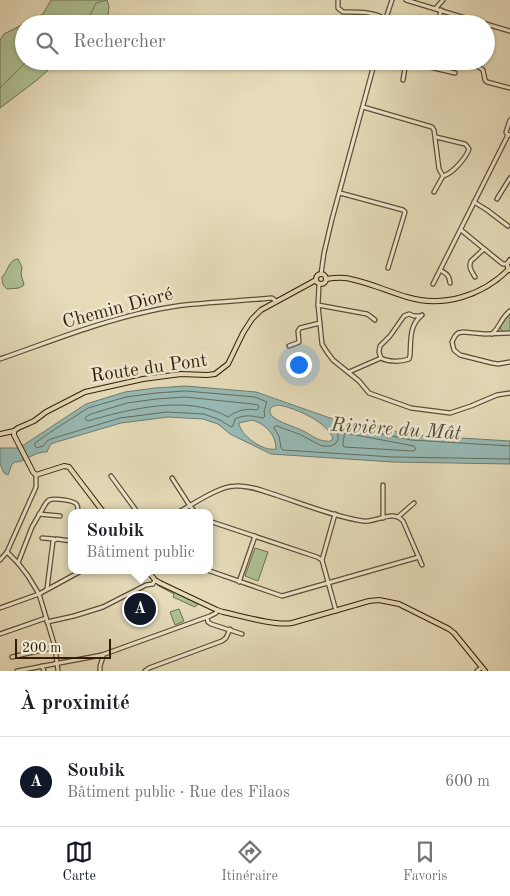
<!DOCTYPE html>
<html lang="fr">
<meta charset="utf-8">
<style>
:root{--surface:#fff;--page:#f6f6f6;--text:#202124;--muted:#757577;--line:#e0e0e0;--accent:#111827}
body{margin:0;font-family:"Old Standard TT",serif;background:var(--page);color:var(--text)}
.scale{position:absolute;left:15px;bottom:12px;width:96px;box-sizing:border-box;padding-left:5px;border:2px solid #311e03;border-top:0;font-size:14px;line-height:18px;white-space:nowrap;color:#311e03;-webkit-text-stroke:4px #efe8d2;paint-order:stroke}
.you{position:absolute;left:298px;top:364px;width:18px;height:18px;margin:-12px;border:4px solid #fff;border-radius:50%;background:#1a73e8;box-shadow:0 0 0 8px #1a73e833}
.badge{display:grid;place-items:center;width:32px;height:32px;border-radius:50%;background:var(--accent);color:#fff;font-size:16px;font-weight:700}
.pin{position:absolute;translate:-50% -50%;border:2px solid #fff;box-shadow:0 1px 5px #0006}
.popup{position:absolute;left:68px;top:509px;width:145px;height:65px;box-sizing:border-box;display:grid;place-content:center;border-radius:10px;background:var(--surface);filter:drop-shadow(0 1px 4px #0005);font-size:16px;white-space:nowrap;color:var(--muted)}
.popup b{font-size:19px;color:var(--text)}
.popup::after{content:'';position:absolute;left:50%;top:100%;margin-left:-10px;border:10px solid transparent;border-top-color:var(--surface)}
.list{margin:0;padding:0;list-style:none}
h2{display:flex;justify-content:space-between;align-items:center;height:65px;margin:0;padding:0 20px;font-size:21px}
h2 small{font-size:16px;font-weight:400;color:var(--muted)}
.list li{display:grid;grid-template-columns:32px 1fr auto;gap:15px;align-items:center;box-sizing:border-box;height:90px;padding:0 20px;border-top:1px solid var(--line)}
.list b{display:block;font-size:19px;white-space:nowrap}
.list p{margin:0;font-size:16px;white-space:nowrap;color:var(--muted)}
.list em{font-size:16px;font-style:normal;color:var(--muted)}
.icon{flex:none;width:28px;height:28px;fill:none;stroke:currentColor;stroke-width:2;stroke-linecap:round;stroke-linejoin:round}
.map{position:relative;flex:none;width:510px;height:671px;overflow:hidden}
.search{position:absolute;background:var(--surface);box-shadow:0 1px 4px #0004;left:15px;right:15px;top:15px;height:55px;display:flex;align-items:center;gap:12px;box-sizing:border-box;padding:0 18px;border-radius:28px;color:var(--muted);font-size:19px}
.sheet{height:155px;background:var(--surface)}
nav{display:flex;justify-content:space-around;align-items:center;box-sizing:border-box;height:70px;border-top:1px solid var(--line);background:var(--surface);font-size:14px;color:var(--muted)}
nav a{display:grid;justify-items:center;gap:2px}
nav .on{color:var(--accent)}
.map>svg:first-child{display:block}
</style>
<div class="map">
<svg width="510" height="671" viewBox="0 0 510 671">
<rect width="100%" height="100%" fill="#e6dcba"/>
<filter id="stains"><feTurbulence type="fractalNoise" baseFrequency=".004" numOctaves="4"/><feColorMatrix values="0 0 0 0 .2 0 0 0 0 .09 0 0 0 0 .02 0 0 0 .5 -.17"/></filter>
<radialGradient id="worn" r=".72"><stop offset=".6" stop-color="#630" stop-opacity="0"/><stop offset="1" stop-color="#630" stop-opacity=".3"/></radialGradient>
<g fill="#aec295" stroke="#70704c">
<polygon points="51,0 107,0 109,6 107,24 24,24 24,61 58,61 37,80 0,108 0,40 4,34 43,14"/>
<path d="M18 259 22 267 21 274 24 285 19 288 7 289C3 286 2 283 2 277 8 272 8 260 18 259Z"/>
<polygon points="510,312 510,332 504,332 501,330 500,324"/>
<polygon points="255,548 268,552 258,581 245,576"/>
<polygon points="158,584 198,604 195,607 173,597 174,594 157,585"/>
<polygon points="179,609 184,621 175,625 170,612"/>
</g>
<path fill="#97bab6" stroke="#6e7c6e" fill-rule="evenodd" d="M186 386 256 392 330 418 412 435 510 441V464L393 462 271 454 230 434 218 424 203 419 168 417 121 423 53 443 50 445 47 452C34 451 24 463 15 462L12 464 8 475 4 473 0 464V448H19L86 404 125 392 155 388ZM279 405C295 408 328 422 333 439 330 441 330 442 326 441 317 441 309 433 301 430 294 426 268 420 270 410 271 406 275 406 279 405ZM252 420C265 424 276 434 276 449 263 452 240 435 239 423Z"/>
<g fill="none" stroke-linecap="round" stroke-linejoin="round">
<g stroke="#646c5c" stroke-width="1">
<path d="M186 391 255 397 267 402 264 411 265 416 263 418C253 416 244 414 235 419L233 426 231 427 220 420 204 414 167 412 120 418 51 439 47 441 43 446 37 448 35 446V443L52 431 88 408 126 397 156 393Z"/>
<path d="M185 397 253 404 258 405 259 407 257 410C245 408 236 411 228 417 189 394 129 409 88 421L85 419 86 417 91 414 127 403 156 399Z"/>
<polygon points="345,433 414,446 416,449 413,451 344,447 343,445"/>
<polyline points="510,446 411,440 335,424 333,427 338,435 338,440 335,444 330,446 322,446 299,434 277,426 275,426 274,428 279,436 281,448 283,450 393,457 510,459"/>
</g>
<g stroke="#6e7c6e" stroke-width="1">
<polyline points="82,24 89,17 96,3 107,0"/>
<polyline points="0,88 27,61"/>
</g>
<defs>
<g id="minor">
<path d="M338 0V8L343 12C354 12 378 11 385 20"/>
<polyline points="406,0 485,24"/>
<polyline points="436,8 443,0"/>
<polyline points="371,14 376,20 377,24"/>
<polyline points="384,24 392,0"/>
<polyline points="438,24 441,10"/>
<polyline points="486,24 510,31"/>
<polyline points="404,61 455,73"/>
<polyline points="475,61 476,65 483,70 485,80 487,82 510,88"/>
<polyline points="403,80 406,62"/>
<polyline points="363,107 432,127 434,130 439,169 443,176"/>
<polyline points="510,120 506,132 507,134 510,135"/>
<path d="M434 192 443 176C452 174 466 158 469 149L467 146 465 144 436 137"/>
<polyline points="340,193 403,210 405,212 388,268"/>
<polyline points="497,199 510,178"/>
<polyline points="474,202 487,210 508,226"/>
<polyline points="461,230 499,261 503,264 507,264"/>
<path d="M440 270C447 274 449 275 450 283"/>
<polyline points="321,274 324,253 332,219 375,61"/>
<path d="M475 277C472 272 468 267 471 261L484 249"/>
<polyline points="319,284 318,305 322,344 327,352 333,360 359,381 369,393 411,408 450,413 471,406 497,395 510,393"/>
<polyline points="433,284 508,135"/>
<polyline points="318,305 367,314 370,316 375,320"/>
<polyline points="510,333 485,334 463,332 458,333 455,336 452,342 454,350 460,355 492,363 498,364 510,362"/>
<path d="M492 334C501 326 500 319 510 311"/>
<polyline points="289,346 297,343 299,342 298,331 300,328 320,323"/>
<polyline points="381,358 379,352 380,346 390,336 404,316 409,314 414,316 420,316"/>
<path d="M0 359C49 342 98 322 150 311 189 302 231 302 272 298L276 301"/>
<path d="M349 372 381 358C388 362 401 362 409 359L410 356C411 340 409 325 422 315"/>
<polyline points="111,476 138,513"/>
<polyline points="172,478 190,506 196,513"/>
<path d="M177 513C192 505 219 486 235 486 249 485 263 491 276 495 303 504 335 517 363 521 376 523 392 509 403 521L422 565"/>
<polyline points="39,514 60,516"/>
<polyline points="335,514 322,560 336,611"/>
<polyline points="398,517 414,503"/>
<polyline points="383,518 383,485"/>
<polyline points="209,521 317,557 322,560"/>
<polyline points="42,538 54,539"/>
<polyline points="7,552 18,563 28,576 39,594 55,647 58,671"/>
<polyline points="0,560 7,552 36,487 36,475"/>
<path d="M18 563 32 527 46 503C47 502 48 501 49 500 54 498 75 500 77 505 78 507 78 510 77 513"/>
<polyline points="207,570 282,596 419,557"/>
<polyline points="239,582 255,536"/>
<polyline points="47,589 53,541 57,539 71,541"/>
<polyline points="0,608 39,594 83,570"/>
<polyline points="207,618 208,622 211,624 242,634"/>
<polyline points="47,622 74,616 103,607 146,585 153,584 155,580"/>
<polyline points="0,634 46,618"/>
<polyline points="12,657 55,647"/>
<polyline points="42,666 44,671"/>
<polyline points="17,671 102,655 210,616 216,613 217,610"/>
<polyline points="100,671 100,666 103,657 102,655"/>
<polyline points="145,671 149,668 222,641 226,638 230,629"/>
<polyline points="477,671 482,667"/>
</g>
<g id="major">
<polyline points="510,260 507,264 508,268 510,270"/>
<circle cx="321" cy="279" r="5"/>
<path d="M326 279C332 278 338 277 345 278 366 281 386 291 407 297 443 308 482 296 509 269"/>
<polyline points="14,431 14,435 33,472 36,475 64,466 69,467 104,513"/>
<polyline points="0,434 14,431 18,428 34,421 46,412 85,392 143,379 181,374 207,375 215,374 228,364 243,333 252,319 261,310 316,280"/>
<path d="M147 570 155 580 160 583 217 610 223 612C242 616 275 626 292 623L369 601 379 600 399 604 449 629 454 633 485 671"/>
</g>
</defs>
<use href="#minor" stroke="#5e4e31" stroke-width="5.5"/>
<use href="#major" stroke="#311e03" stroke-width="6"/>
<use href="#minor" stroke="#efe8d2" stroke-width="3"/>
<use href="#major" stroke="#e6dcba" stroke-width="4"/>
</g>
<g text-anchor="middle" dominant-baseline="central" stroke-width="5" stroke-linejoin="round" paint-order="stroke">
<g font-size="19" fill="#311e03" stroke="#efe8d2">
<text transform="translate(118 309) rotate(-15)">Chemin Dioré</text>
<text transform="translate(149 369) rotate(-8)">Route du Pont</text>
</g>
<g font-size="20" font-style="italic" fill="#504d39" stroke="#efe8d2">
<text transform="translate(396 430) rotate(4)">Rivière du Mât</text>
</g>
</g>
<rect width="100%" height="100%" filter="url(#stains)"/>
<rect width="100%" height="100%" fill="url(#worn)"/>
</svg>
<div class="scale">200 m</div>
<div class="you"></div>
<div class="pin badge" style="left:140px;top:609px">A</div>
<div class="popup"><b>Soubik</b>Bâtiment public</div>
<div class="search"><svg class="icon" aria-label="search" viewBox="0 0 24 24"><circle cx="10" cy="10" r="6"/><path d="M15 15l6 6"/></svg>Rechercher</div>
</div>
<section class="sheet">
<h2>À proximité<small></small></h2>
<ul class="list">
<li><span class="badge">A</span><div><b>Soubik</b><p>Bâtiment public · Rue des Filaos</p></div><em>600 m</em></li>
</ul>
</section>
<nav>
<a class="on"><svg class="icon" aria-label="map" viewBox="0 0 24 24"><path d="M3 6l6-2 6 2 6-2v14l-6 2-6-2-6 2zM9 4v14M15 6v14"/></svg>Carte</a>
<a><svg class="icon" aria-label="directions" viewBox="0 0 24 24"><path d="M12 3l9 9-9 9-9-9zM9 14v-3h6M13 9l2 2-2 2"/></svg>Itinéraire</a>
<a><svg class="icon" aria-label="saved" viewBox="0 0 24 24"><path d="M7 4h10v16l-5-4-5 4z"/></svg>Favoris</a>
</nav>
